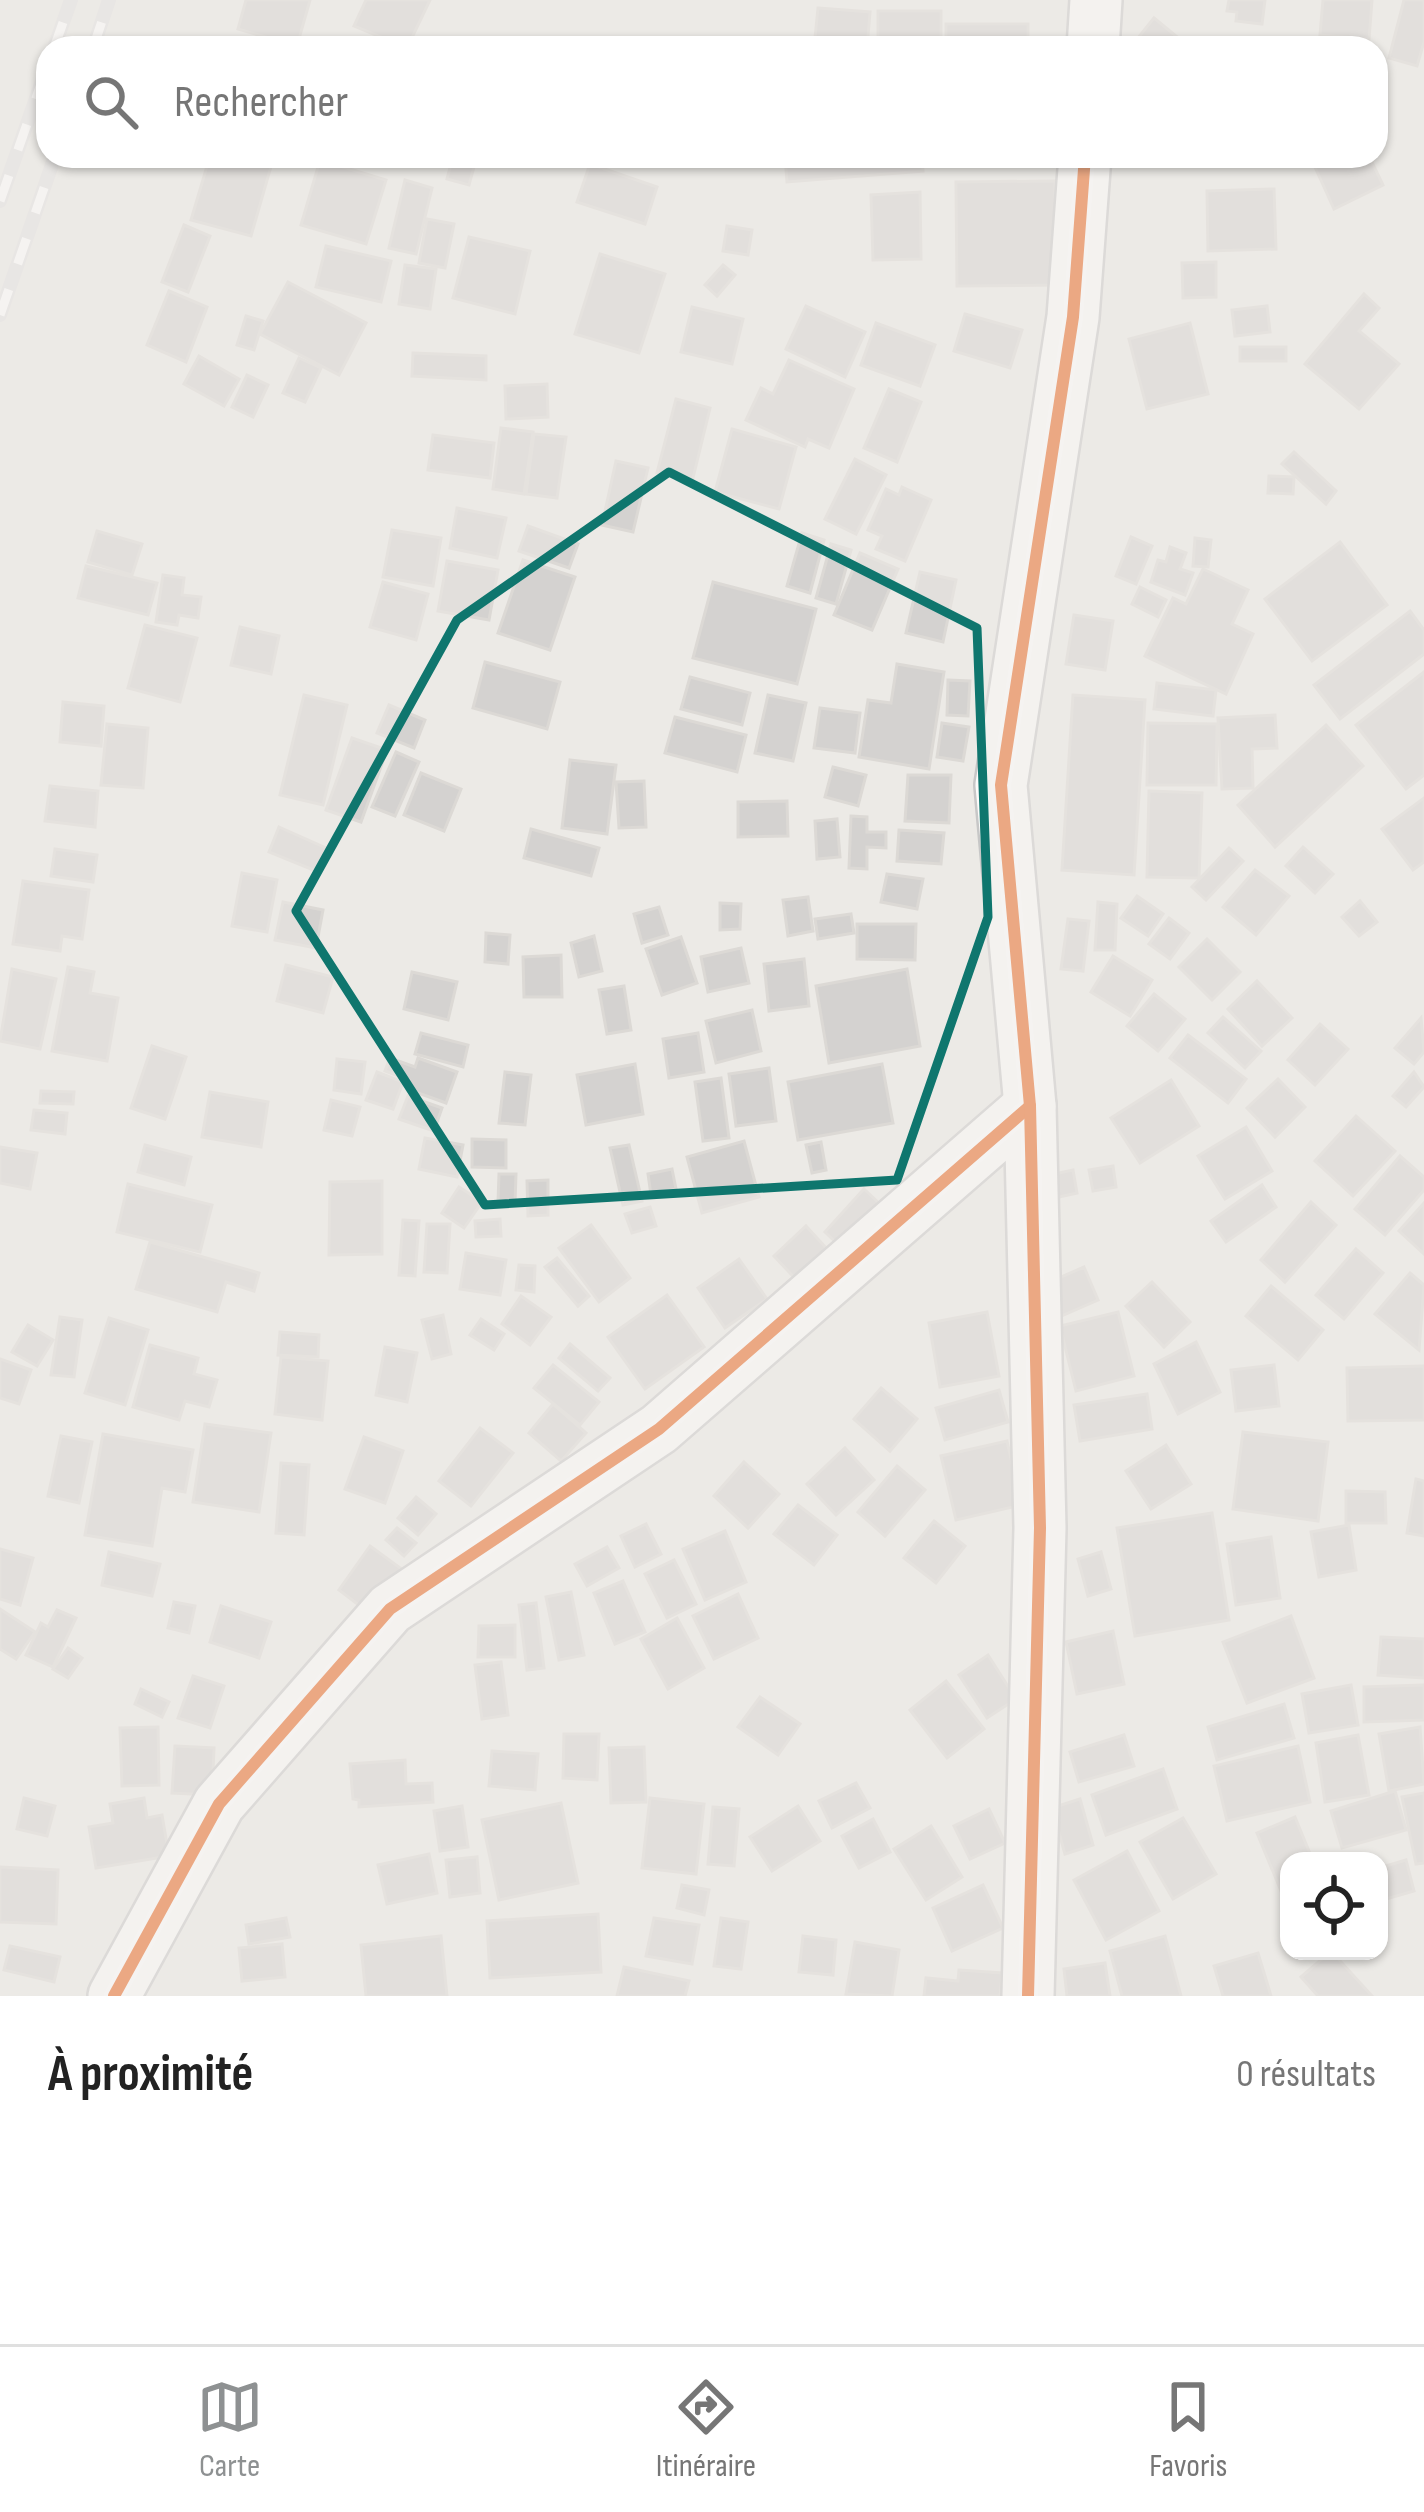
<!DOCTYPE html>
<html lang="fr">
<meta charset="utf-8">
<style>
:root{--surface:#fff;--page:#f6f6f6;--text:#222;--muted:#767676;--line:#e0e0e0;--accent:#8e9192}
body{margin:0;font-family:"Sofia Sans Condensed",sans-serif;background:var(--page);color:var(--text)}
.controls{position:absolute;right:36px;bottom:36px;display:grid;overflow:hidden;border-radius:24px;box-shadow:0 3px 9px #0004}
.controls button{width:108px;height:108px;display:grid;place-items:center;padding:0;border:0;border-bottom:3px solid var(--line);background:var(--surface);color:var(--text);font:60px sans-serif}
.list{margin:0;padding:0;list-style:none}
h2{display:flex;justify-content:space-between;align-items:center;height:156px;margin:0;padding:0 48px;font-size:51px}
h2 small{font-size:39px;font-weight:400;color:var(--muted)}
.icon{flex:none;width:66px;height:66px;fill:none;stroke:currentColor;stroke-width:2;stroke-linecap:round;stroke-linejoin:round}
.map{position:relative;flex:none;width:1424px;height:1996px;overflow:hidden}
.search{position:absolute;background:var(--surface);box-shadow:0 3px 9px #0004;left:36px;right:36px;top:36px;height:132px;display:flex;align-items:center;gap:30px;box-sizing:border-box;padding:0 42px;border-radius:36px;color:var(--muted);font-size:45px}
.sheet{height:348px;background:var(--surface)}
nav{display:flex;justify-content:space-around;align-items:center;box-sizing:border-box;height:168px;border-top:3px solid var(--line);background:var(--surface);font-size:33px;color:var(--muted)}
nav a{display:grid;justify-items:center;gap:6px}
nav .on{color:var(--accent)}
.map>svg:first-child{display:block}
</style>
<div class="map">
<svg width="1424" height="1996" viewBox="0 0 1424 1996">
<rect width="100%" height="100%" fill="#eceae6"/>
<g fill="#d4d2d0" stroke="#dcd9d5" stroke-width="3">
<polygon points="246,0 310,0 297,46 238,29"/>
<polygon points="366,0 430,0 407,48 354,26"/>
<polygon points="1229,0 1265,0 1262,24 1236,21 1237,12 1227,11"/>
<polygon points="1323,0 1372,0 1369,39 1320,35"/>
<polygon points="1404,0 1424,0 1424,42 1417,66 1389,58"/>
<polygon points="818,8 870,12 867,48 814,48"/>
<rect x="878" y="11" width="63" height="37"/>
<polygon points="1154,18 1188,46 1187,48 1130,48"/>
<rect x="946" y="24" width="82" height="24"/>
<polygon points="210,156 274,156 251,236 191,220"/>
<polygon points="453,156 477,156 469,185 447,179"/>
<polygon points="785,156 922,156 923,171 787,182"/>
<polygon points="1310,156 1369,156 1383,185 1334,209"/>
<polygon points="320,160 386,180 366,244 301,225"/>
<polygon points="590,164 657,187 645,224 577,202"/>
<polygon points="405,180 432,188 416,254 389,248"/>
<polygon points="1055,181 1056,285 957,286 956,182"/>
<polygon points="1274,189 1276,249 1208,251 1207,191"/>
<polygon points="920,192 921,259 873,260 871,195"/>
<polygon points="427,219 454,224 445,268 419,263"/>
<polygon points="184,225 210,236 188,292 162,282"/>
<polygon points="727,226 752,230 748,255 723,251"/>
<polygon points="469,237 530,251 515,314 453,298"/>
<polygon points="326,246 391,261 381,302 316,287"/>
<polygon points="600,254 665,274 639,353 575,334"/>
<polygon points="1216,262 1216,297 1183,298 1182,263"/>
<polygon points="405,265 436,269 430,309 399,304"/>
<polygon points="723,265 735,275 717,296 705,285"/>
<polygon points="288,282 366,323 339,375 260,334"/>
<polygon points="169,291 207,307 186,362 147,345"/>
<polygon points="1364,294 1379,308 1359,331 1399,364 1359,409 1305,364"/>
<polygon points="806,306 865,332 845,377 786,349"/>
<polygon points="1267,306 1270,332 1235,336 1232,310"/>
<polygon points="692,307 743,319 732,364 681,352"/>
<polygon points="965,314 1022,330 1010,368 954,351"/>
<polygon points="246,316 263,321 254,350 237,345"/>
<polygon points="876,323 935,345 920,386 861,365"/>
<polygon points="1190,323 1208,394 1147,409 1129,339"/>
<rect x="1240" y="347" width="46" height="14"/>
<polygon points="413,353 486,356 486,380 412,376"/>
<polygon points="199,356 239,379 224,406 184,384"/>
<polygon points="299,358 321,368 305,402 283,393"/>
<polygon points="789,360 854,389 829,448 808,439 805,447 746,420 761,388 773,394"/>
<polygon points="247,375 268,385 253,417 232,407"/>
<polygon points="547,384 548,417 506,419 505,386"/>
<polygon points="889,389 921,402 897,462 864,448"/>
<polygon points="676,399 710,408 692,482 657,473"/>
<polygon points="501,428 533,432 524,494 493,489"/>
<polygon points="732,429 796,447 779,509 715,492"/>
<polygon points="534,434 566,437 557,498 526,494"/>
<polygon points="433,435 494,443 490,478 428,470"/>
<polygon points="1294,452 1336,491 1326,504 1282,464"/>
<polygon points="855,459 886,475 856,534 825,519"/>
<polygon points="616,461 648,468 633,532 602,525"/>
<polygon points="1269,476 1294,477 1293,494 1268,493"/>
<polygon points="902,487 931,500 905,561 876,549 882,536 868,530 886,489 899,495"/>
<polygon points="457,508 506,518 497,558 450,548"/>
<polygon points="528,526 578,544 569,568 519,551"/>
<polygon points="392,530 441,538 433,586 383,577"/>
<polygon points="97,531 142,544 132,575 88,562"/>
<polygon points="802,533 824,540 810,593 787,586"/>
<polygon points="1131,537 1152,546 1136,584 1116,576"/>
<polygon points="1195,538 1211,540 1208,567 1193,566"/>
<polygon points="1340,542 1387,605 1312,661 1265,599"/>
<polygon points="831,544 851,550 836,604 816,598"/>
<polygon points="1170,547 1186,553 1180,569 1193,573 1185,595 1151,582 1158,560 1166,562"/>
<polygon points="860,553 898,569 872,630 834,615"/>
<polygon points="523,560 575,577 550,650 498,633"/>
<polygon points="447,561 498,570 489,620 438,611"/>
<polygon points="86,566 157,583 148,615 78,598"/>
<polygon points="1203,569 1248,590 1232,624 1253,634 1226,694 1145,656 1173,598 1186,604"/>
<polygon points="920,572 956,580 943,642 906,633"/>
<polygon points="163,575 184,578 182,595 201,597 198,618 179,615 177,625 156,622"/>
<polygon points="383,582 428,594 416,640 370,627"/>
<polygon points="713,582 816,609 797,684 693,658"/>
<polygon points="1140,587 1166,600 1158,617 1132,604"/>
<polygon points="1410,611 1424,630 1424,654 1340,719 1314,685"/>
<polygon points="1074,615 1113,621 1105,670 1066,664"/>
<polygon points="145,625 197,638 180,702 128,688"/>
<polygon points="240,627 279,636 271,674 231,665"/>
<polygon points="485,662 560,682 547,729 473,708"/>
<polygon points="897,664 944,672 929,769 859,757 868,700 891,703"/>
<polygon points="1424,672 1424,775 1406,789 1356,725"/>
<polygon points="690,677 750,693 742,725 681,709"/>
<polygon points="948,680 970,681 968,716 947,715"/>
<polygon points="1157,683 1216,690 1213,716 1154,709"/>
<polygon points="304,695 347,705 323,805 280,795"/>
<polygon points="768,695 806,703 793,761 755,753"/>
<polygon points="1073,695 1145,700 1134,875 1062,870"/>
<polygon points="63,702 104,706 101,746 60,742"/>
<polygon points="389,705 425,720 414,748 377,733"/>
<polygon points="820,708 860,713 855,753 814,748"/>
<polygon points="1275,715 1277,748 1252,749 1253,788 1222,789 1218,718"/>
<polygon points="675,717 746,735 737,772 665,753"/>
<polygon points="942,723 969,727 963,761 937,757"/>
<polygon points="1148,723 1217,724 1216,785 1147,785"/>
<polygon points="107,724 148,728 143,788 101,785"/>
<polygon points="1326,725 1363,766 1275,847 1238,805"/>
<polygon points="352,738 387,750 361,822 326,810"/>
<polygon points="396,752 419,762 395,816 372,807"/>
<polygon points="570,760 616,765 607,834 562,828"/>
<polygon points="833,767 866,775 858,806 825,797"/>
<polygon points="421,773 461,789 444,831 404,815"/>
<polygon points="908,775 951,775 949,823 905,821"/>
<polygon points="644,781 646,827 619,828 616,782"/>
<polygon points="50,786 98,791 95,827 45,821"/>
<polygon points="1149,791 1202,793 1199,878 1147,877"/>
<polygon points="1424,798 1424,862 1413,870 1382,829"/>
<polygon points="787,801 788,836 738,837 738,802"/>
<polygon points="851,816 867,817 867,832 886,832 886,848 867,847 867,869 849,868"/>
<polygon points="837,819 840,857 817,859 815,821"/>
<polygon points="279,827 326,848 316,871 269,852"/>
<polygon points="531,829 599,848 591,876 524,858"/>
<polygon points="899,830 944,833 941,864 897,861"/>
<polygon points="1303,847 1333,874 1315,893 1286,866"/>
<polygon points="1229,848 1243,861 1206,900 1192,887"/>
<polygon points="55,849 97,855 93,882 51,876"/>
<polygon points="1255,870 1289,896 1256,935 1223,907"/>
<polygon points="242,873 277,880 267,932 232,926"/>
<polygon points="887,874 923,879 917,909 881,902"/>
<polygon points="23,881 89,890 82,939 62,936 60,951 13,944"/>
<polygon points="1137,896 1163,914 1148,936 1121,918"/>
<polygon points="808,897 813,931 788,936 783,900"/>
<polygon points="1360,901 1377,922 1359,936 1342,917"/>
<polygon points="283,902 323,910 316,948 275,940"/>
<polygon points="1098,902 1117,904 1115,950 1095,950"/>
<polygon points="720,903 741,904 740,929 720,930"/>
<polygon points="659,907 668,935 642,943 634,914"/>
<polygon points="851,914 854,933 818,939 815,919"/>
<polygon points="1169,918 1189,933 1170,959 1149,944"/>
<polygon points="1068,919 1089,921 1083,971 1061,969"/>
<polygon points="857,924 916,924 915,960 857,959"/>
<polygon points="486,933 510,935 508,964 485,962"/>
<polygon points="594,936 602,971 579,977 571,943"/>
<polygon points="681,937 697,983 662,995 646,949"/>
<polygon points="1207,939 1240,972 1212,1000 1179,967"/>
<polygon points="741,948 749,983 708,992 701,957"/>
<polygon points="561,955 562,997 524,997 523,957"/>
<polygon points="1113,956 1152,980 1130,1016 1091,992"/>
<polygon points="804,959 809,1006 769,1011 764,964"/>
<polygon points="286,965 333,977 323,1013 277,1001"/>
<polygon points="68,967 94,972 90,993 118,998 107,1061 52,1051"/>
<polygon points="12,969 56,979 40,1049 0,1041"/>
<polygon points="907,969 920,1046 829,1063 816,986"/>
<polygon points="412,972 457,982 448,1020 404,1009"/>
<polygon points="1257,981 1292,1018 1262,1046 1228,1009"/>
<polygon points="624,986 631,1030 607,1034 599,990"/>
<polygon points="1154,994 1185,1019 1158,1051 1127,1026"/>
<polygon points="752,1010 761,1051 716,1063 706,1021"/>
<polygon points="1223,1017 1261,1051 1245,1068 1208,1033"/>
<polygon points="1421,1018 1424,1052 1414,1064 1395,1048"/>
<polygon points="1320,1024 1348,1049 1315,1085 1288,1060"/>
<polygon points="421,1033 468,1045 463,1067 415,1054"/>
<polygon points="698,1033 704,1072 669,1078 663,1039"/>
<polygon points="1188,1035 1246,1079 1228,1103 1170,1058"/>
<polygon points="152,1046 186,1057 165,1119 131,1108"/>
<polygon points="390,1058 415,1067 418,1058 457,1072 446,1103 407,1089 409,1080 385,1071"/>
<polygon points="337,1059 365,1062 361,1094 334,1090"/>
<polygon points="635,1064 643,1114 586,1125 577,1075"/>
<polygon points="882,1064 893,1123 798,1140 788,1082"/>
<polygon points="769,1068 776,1121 736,1126 729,1074"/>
<polygon points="377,1072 403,1082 393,1109 366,1100"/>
<polygon points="505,1072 531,1075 525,1125 499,1123"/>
<polygon points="1414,1072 1424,1087 1406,1107 1393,1096"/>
<polygon points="721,1078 729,1138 703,1141 695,1082"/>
<polygon points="1278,1079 1305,1107 1275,1137 1247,1108"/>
<polygon points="1171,1080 1199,1126 1140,1163 1111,1118"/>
<polygon points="41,1091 74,1092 73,1104 40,1103"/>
<polygon points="210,1092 268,1102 261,1147 202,1137"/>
<polygon points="408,1096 442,1108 434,1131 399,1119"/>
<polygon points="331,1100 360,1107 352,1136 324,1130"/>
<polygon points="34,1110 67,1113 65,1134 31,1130"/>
<polygon points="1356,1116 1395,1151 1353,1196 1315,1161"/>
<polygon points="1246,1127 1272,1171 1225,1199 1198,1156"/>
<polygon points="425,1138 463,1145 457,1177 419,1169"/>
<polygon points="472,1139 506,1140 506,1168 472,1167"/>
<polygon points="744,1141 759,1197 702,1213 687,1157"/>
<polygon points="821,1142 826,1170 812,1173 806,1145"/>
<polygon points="145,1145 191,1157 184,1185 138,1172"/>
<polygon points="629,1145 642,1201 623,1205 610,1148"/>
<polygon points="0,1147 37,1153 30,1189 0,1183"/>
<polygon points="1400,1156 1424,1177 1424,1190 1385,1235 1355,1209"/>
<polygon points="1113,1166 1116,1187 1093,1191 1089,1170"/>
<polygon points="672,1169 676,1189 651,1195 648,1174"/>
<polygon points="1073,1170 1077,1193 1050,1199 1045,1176"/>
<polygon points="499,1174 516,1174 515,1203 498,1202"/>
<polygon points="548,1180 548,1215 528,1216 527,1181"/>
<polygon points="382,1181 382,1254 329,1255 330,1182"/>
<polygon points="128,1184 212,1205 200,1252 117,1232"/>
<polygon points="1262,1185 1276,1207 1226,1242 1211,1221"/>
<polygon points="459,1187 482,1202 464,1228 442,1213"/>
<polygon points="864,1189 882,1206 843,1249 825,1232"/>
<polygon points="1311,1202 1336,1225 1285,1282 1261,1260"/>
<polygon points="1424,1203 1424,1254 1399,1231"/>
<polygon points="650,1207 656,1226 632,1233 625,1214"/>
<polygon points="500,1219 501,1236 476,1237 475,1221"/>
<polygon points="403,1220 419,1221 415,1276 399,1275"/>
<polygon points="427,1224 450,1224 447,1273 424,1272"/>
<polygon points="591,1225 630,1278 599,1302 559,1248"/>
<polygon points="806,1226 837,1260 806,1290 774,1256"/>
<polygon points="150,1242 259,1273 254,1291 226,1282 217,1312 136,1289"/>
<polygon points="1356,1249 1383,1273 1344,1319 1316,1295"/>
<polygon points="466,1253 506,1260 500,1295 460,1289"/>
<polygon points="557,1258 589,1296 578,1306 545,1267"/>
<polygon points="739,1259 767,1299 725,1328 698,1288"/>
<polygon points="519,1265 535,1266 534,1292 516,1290"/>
<polygon points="1084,1267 1098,1300 1059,1317 1045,1284"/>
<polygon points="1410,1273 1424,1285 1419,1350 1375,1314"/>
<polygon points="1152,1282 1190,1322 1164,1347 1126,1306"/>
<polygon points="1271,1286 1323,1330 1298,1360 1246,1316"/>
<polygon points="667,1295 704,1347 645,1389 608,1337"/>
<polygon points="521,1296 551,1317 530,1345 502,1324"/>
<polygon points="987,1312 999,1376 940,1387 929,1323"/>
<polygon points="1118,1312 1134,1376 1076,1391 1060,1326"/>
<polygon points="443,1315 451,1354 432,1359 422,1320"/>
<polygon points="60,1317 82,1320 74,1377 51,1375"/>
<polygon points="109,1318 148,1330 125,1405 85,1393"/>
<polygon points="481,1319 504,1334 494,1350 470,1335"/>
<polygon points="28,1325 53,1340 37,1366 12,1352"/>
<polygon points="280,1332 319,1335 318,1357 278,1355"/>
<polygon points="1196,1342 1220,1392 1178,1414 1154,1364"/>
<polygon points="570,1344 610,1378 598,1391 559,1358"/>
<polygon points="150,1345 198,1358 194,1374 217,1380 209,1407 185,1401 179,1420 133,1407"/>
<polygon points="385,1347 417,1353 407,1402 376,1395"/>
<polygon points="281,1357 328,1361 322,1420 275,1414"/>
<polygon points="0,1359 31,1370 19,1404 0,1398"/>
<polygon points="553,1365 599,1402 580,1425 534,1388"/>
<polygon points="1274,1365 1279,1406 1236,1411 1231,1370"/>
<polygon points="1424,1366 1424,1420 1348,1421 1347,1368"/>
<polygon points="881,1388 917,1419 890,1451 854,1419"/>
<polygon points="999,1390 1008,1422 945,1440 936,1408"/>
<polygon points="1147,1394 1152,1429 1080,1441 1074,1405"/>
<polygon points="553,1404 586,1433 561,1461 529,1433"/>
<polygon points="205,1424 271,1433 259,1512 193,1502"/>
<polygon points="480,1428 513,1453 471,1506 439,1481"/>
<polygon points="1243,1432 1328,1442 1318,1521 1233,1509"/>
<polygon points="103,1434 193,1450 185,1492 162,1488 152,1546 85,1535"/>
<polygon points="61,1436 92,1442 79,1503 48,1496"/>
<polygon points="364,1437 403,1451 385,1503 345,1489"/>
<polygon points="1007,1441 1021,1505 956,1520 941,1456"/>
<polygon points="1166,1445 1191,1484 1151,1509 1126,1471"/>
<polygon points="845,1448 874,1480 836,1515 807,1484"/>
<polygon points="744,1462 779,1494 748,1528 714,1496"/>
<polygon points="281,1463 309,1465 304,1535 276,1533"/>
<polygon points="897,1466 925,1490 885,1536 858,1512"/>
<polygon points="1416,1479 1424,1481 1424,1536 1407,1533"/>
<polygon points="1346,1491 1385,1492 1386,1523 1346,1523"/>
<polygon points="416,1497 436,1514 418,1535 398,1518"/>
<polygon points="798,1505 837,1535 814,1565 774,1534"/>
<polygon points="1212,1513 1229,1620 1135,1636 1117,1528"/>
<polygon points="934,1521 965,1546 936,1583 904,1558"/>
<polygon points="646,1524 661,1554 635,1567 621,1536"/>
<polygon points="1349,1525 1356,1570 1319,1577 1311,1532"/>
<polygon points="397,1528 416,1543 404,1556 386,1540"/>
<polygon points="725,1531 746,1582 705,1600 683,1549"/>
<polygon points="1271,1537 1280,1598 1236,1605 1227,1544"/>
<polygon points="370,1546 403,1570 372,1615 339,1590"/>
<polygon points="607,1547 619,1568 587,1586 575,1564"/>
<polygon points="0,1549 33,1558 20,1605 0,1599"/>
<polygon points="109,1552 160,1564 152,1596 102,1585"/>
<polygon points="1101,1552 1111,1589 1088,1596 1078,1559"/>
<polygon points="674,1560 696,1604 667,1618 645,1574"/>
<polygon points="623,1581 645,1632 615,1644 594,1593"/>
<polygon points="571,1592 584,1655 559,1660 546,1597"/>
<polygon points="738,1594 758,1638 714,1659 693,1616"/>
<polygon points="174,1602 195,1606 189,1633 168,1628"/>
<polygon points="536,1603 544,1668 527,1670 519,1605"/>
<polygon points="221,1606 271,1622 259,1658 210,1642"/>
<polygon points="0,1609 35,1632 16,1659 0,1649"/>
<polygon points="57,1610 76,1618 53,1667 26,1655 41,1623 48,1627"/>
<polygon points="1291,1616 1314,1678 1247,1703 1223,1642"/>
<polygon points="677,1618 704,1668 668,1689 641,1639"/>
<polygon points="515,1625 515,1657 478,1657 479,1626"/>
<polygon points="1113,1631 1124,1684 1077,1694 1066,1642"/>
<polygon points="1381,1637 1424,1639 1424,1678 1378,1675"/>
<polygon points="68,1648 82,1658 68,1678 53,1669"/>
<polygon points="988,1655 1016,1699 987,1718 959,1675"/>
<polygon points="501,1662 508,1715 482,1719 475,1665"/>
<polygon points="193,1676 224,1686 210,1728 178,1718"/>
<polygon points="946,1681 984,1729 947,1758 910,1710"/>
<polygon points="1351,1685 1358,1725 1309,1733 1302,1694"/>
<polygon points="1424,1685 1424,1720 1364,1722 1364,1687"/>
<polygon points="141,1689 169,1702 162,1717 135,1704"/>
<polygon points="760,1697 800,1724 778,1755 738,1727"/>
<polygon points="1284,1704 1294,1738 1217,1760 1208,1727"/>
<polygon points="158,1727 159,1785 122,1786 120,1728"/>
<polygon points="1420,1727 1424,1784 1389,1791 1379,1734"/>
<polygon points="564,1734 599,1734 597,1780 563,1778"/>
<polygon points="1124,1735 1134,1766 1079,1782 1070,1752"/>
<polygon points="1358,1735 1369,1795 1325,1802 1316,1743"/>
<polygon points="175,1746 214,1748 212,1795 172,1793"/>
<polygon points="1298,1746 1310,1802 1227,1821 1214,1766"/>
<polygon points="644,1747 646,1802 611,1803 609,1748"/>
<polygon points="492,1751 538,1754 535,1790 489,1786"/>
<polygon points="405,1760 406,1784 432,1783 433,1802 359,1807 359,1800 353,1799 350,1764"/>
<polygon points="1163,1769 1177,1809 1106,1835 1092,1795"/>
<polygon points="856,1783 870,1808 832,1828 819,1801"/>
<polygon points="1395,1791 1406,1830 1342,1848 1331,1811"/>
<polygon points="1424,1793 1424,1863 1416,1864 1402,1797"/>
<polygon points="24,1798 55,1806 47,1836 17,1829"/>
<polygon points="144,1798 147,1818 162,1815 169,1856 96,1868 89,1827 113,1823 110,1804"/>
<polygon points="650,1798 704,1804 696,1874 642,1868"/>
<polygon points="1080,1799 1093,1845 1065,1854 1052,1808"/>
<polygon points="561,1803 578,1883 499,1900 482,1820"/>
<polygon points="462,1806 468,1847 440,1851 434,1811"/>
<polygon points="798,1806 820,1841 772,1871 750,1837"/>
<polygon points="713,1807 739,1809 734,1866 708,1864"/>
<polygon points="989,1809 1005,1843 970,1859 954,1826"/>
<polygon points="1295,1817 1313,1861 1289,1861 1286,1903 1257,1833"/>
<polygon points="1183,1818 1216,1874 1173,1899 1140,1842"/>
<polygon points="873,1819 890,1852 859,1868 842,1836"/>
<polygon points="931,1826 962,1877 926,1900 894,1849"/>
<polygon points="1127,1851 1159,1911 1106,1940 1074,1880"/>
<polygon points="429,1854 437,1893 387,1904 378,1865"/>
<polygon points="477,1857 480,1893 450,1897 446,1860"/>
<polygon points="1406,1860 1414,1891 1379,1901 1379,1868"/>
<polygon points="0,1867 58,1870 56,1924 0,1922"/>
<polygon points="682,1885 709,1890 704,1915 677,1908"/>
<polygon points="983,1885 1003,1928 952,1951 933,1908"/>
<polygon points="598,1914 601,1972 490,1978 487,1921"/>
<polygon points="286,1918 290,1937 249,1944 246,1925"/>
<polygon points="654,1918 699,1925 692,1964 646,1956"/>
<polygon points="721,1918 748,1922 741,1969 714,1966"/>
<polygon points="441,1936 447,1996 366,1996 361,1945"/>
<polygon points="803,1936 836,1940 833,1975 799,1972"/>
<polygon points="1165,1936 1181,1996 1122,1996 1110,1951"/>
<polygon points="855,1942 899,1950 892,1996 846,1994"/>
<polygon points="282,1944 285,1977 242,1981 239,1948"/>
<polygon points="10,1946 60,1957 54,1982 4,1970"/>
<polygon points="1331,1951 1372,1996 1318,1996 1301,1977"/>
<polygon points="1258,1953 1271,1996 1223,1996 1214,1966"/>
<polygon points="1105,1963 1110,1996 1067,1996 1064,1969"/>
<polygon points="624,1967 689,1981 685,1996 617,1996"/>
<polygon points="959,1970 1002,1973 1000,1996 924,1996 926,1978 958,1981"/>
</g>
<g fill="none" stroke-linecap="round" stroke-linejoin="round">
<defs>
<g id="minor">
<polyline points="1093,48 1096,0"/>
<polyline points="114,1996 219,1804 390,1609 659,1429 1030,1106"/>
<polyline points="1028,1996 1040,1528 1030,1106 1001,785 1073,317 1085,156"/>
</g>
</defs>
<use href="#minor" stroke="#c7c7c7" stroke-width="56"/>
<use href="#minor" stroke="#fcfcfb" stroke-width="51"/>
<defs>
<g id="rail">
<polyline points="54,48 71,0"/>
<polyline points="93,48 109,0"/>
<polyline points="0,201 48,64"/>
<polyline points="0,315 55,156"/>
</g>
</defs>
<use href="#rail" stroke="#e3e2e2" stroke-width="14"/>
<use href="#rail" stroke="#fff" stroke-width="9" stroke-dasharray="27" stroke-linecap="butt"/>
<defs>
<g id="cycleway">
<polyline points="114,1996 219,1804 390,1609 659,1429 1030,1106"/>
<polyline points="1028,1996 1040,1528 1030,1106 1001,785 1073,317 1085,156"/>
</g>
</defs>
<use href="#cycleway" stroke="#fff" stroke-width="20"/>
<use href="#cycleway" stroke="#e8590c" stroke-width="12"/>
</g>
<path d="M0 0H1424V1996H0ZM669 472 977 628 988 917 897 1180 485 1205 296 911 457 620Z" fill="#eceae6" fill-opacity=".55" fill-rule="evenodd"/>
<path fill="none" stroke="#0f766e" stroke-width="9" stroke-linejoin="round" d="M669 472 977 628 988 917 897 1180 485 1205 296 911 457 620Z"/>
</svg>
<div class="controls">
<button><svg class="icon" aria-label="locate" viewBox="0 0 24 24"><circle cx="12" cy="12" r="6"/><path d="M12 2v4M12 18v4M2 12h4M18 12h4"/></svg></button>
</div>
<div class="search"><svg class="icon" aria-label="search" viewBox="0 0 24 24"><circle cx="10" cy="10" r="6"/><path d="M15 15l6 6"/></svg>Rechercher</div>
</div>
<section class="sheet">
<h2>À proximité<small>0 résultats</small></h2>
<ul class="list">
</ul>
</section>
<nav>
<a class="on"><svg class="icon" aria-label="map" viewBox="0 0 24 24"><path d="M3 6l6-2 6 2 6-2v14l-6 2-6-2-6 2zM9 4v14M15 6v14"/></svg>Carte</a>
<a><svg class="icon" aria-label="directions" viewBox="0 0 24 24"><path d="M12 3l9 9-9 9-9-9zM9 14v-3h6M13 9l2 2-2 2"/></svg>Itinéraire</a>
<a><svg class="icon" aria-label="saved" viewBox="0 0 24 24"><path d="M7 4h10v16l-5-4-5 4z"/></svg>Favoris</a>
</nav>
